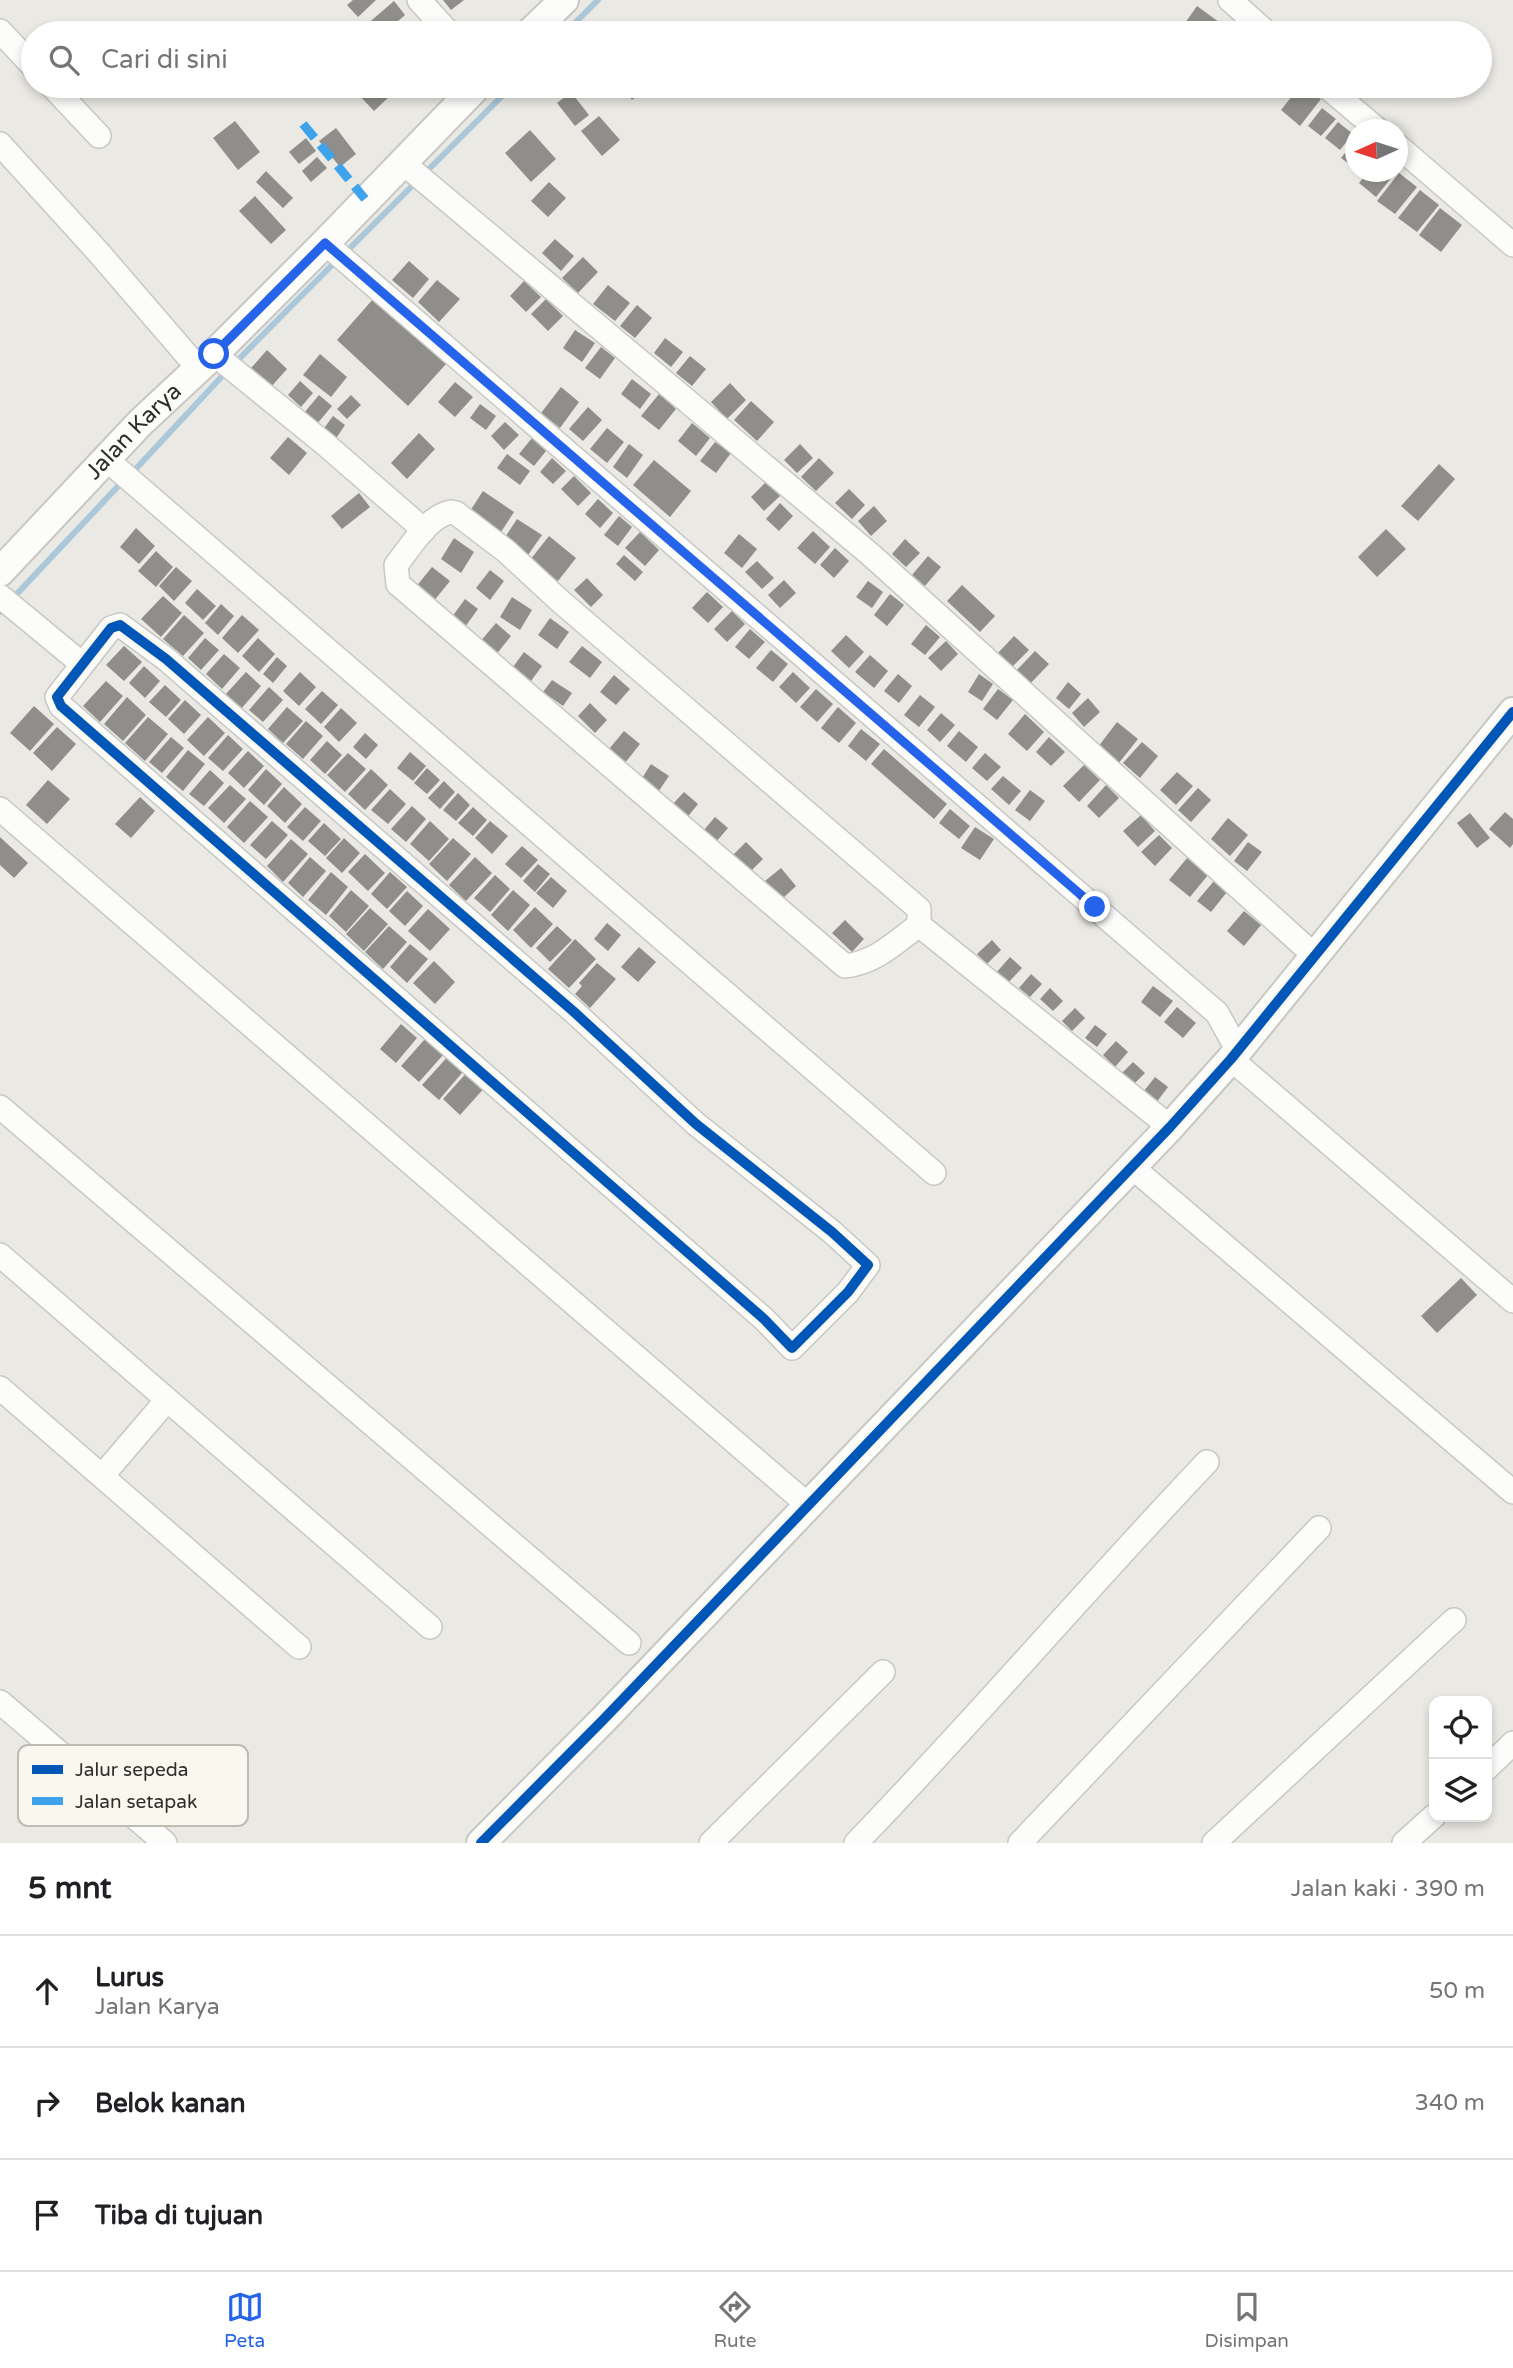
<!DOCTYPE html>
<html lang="id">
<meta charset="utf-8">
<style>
:root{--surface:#fff;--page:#f6f6f6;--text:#202124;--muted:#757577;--line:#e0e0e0;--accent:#2563eb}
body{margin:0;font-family:"Varela Round",sans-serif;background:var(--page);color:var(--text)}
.controls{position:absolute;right:21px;bottom:21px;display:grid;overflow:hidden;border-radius:14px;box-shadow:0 4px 10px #0003}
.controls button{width:63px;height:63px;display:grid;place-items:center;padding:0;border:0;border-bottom:2px solid var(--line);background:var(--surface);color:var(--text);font:35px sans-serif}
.compass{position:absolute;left:1345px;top:119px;width:63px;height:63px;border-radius:50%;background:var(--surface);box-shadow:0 4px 10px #0003;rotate:267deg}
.stop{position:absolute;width:21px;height:21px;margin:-16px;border:5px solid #2563eb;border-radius:50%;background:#fff}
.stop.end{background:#2563eb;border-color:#fff;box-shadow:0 2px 7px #0008}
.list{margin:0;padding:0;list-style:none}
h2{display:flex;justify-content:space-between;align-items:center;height:91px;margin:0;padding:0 28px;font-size:30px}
h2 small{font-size:23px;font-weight:400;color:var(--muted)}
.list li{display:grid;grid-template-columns:46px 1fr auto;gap:21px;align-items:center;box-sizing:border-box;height:112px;padding:0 28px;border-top:2px solid var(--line)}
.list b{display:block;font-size:26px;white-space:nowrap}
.list p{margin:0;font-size:23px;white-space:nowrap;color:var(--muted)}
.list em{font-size:23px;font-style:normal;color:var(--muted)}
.icon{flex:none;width:38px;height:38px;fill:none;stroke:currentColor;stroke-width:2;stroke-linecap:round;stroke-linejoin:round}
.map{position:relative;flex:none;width:1513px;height:1843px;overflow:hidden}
.search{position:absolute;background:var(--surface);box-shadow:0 4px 10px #0003;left:21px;right:21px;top:21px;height:77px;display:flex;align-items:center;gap:18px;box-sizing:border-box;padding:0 24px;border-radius:38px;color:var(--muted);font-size:26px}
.sheet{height:427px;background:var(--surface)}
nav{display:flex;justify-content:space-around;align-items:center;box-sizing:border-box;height:98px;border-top:2px solid var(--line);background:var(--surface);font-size:19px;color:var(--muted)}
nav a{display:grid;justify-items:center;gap:4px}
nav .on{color:var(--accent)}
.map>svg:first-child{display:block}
</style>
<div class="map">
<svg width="1513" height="1843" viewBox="0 0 1513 1843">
<rect width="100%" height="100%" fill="#eae9e4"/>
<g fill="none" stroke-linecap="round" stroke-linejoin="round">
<g stroke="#aac8da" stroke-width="6">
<polyline points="565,33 598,0"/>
<polyline points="424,174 512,86"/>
<polyline points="345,253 417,181"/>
<polyline points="234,364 337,260"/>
<polyline points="131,474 226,372"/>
<polyline points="0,612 123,481"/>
</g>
</g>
<g fill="#8f8e8a">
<polygon points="353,0 376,0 358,17 347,5"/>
<polygon points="443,0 464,0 451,10"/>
<polygon points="394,1 405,15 384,33 370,33 365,26"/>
<polygon points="1197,6 1223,25 1217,33 1178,33"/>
<polygon points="412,21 421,33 397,33"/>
<polygon points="361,86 384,86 392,94 374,111 355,91"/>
<polygon points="621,86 649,86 632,100"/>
<polygon points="1300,86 1305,86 1321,99 1300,126 1281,110"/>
<polygon points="571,92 589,115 575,126 557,103"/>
<polygon points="1322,108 1336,119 1321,136 1308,126"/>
<polygon points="599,116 620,140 602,156 581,131"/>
<polygon points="235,121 260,152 238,170 213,138"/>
<polygon points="1338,122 1353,134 1340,150 1325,138"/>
<polygon points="336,128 356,154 340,167 319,141"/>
<polygon points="530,130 556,159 531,182 505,153"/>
<polygon points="306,138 316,151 299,164 289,152"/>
<polygon points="1356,139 1356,169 1341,158"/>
<polygon points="317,157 327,168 311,182 302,171"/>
<polygon points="266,171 293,198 283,208 256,182"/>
<polygon points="1368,172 1396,172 1376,197 1359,183"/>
<polygon points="1399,173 1417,187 1395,214 1377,201"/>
<polygon points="549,182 566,198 548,217 531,201"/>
<polygon points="1420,190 1439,205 1417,232 1398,218"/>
<polygon points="255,196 286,230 271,244 239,211"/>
<polygon points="1440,208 1462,225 1441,252 1419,235"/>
<polygon points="555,239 574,256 561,271 542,253"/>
<polygon points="583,257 598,272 578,293 562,278"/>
<polygon points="409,261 429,279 413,298 392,280"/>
<polygon points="437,280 460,299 439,322 418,302"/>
<polygon points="524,281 541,297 526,312 510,296"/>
<polygon points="608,285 630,303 615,321 593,304"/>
<polygon points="374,298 446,364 408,406 337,340"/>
<polygon points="546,299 563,316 548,331 531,314"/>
<polygon points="637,305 652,318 635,338 620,326"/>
<polygon points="575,330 595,343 582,362 563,348"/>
<polygon points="665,338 683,352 671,367 654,353"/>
<polygon points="601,347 615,358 600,379 585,368"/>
<polygon points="267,350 287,369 271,387 251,368"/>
<polygon points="320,354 347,377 331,397 303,375"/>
<polygon points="690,356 706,369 692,386 676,373"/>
<polygon points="632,379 651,394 640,409 621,394"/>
<polygon points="300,381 313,393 301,407 288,395"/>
<polygon points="455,382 473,397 455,417 438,402"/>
<polygon points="730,383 746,400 727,419 711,402"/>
<polygon points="561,387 579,402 560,428 541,413"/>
<polygon points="659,394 676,409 659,430 641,416"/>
<polygon points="319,395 332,406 317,424 304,413"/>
<polygon points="351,395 361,405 347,419 337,409"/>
<polygon points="751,401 774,422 757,441 734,420"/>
<polygon points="480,404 496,416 486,430 470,418"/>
<polygon points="588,407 602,420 583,441 569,429"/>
<polygon points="333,416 345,425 335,440 322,431"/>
<polygon points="505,422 519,435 504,450 491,436"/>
<polygon points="692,423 710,438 696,456 678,441"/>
<polygon points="607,428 624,442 607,463 590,449"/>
<polygon points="419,433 435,449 407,479 391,463"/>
<polygon points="288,437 307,453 289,475 270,458"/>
<polygon points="532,438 546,451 534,466 519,454"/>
<polygon points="715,442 731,453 716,473 700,461"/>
<polygon points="629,444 643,455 627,478 613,467"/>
<polygon points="800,444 813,458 797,473 784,460"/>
<polygon points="507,454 530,471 520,485 497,468"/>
<polygon points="552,458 566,471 553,484 540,472"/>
<polygon points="819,458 834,473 816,491 801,477"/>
<polygon points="654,460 691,491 670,517 633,485"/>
<polygon points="1439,464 1455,479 1418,521 1401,506"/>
<polygon points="574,476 591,493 578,506 561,489"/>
<polygon points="766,482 780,496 764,511 751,497"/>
<polygon points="849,489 865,505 852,519 835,503"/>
<polygon points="483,491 514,512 501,532 470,511"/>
<polygon points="359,493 370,507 342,529 331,516"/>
<polygon points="598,499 613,513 600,528 585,514"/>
<polygon points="780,503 793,516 779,531 766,519"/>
<polygon points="874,506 887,521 871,536 858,521"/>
<polygon points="619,516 632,527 618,546 604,535"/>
<polygon points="517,519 542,535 528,555 504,539"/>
<polygon points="136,528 155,546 139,564 120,547"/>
<polygon points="1386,529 1406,549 1377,577 1358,557"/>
<polygon points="813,531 830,547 815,564 797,548"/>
<polygon points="640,532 659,550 645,566 625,548"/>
<polygon points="739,534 757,549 742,568 724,553"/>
<polygon points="549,536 576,558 558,581 530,560"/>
<polygon points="454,538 474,552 461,573 441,559"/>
<polygon points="905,539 920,553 906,567 892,554"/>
<polygon points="835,548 849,561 834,578 820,565"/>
<polygon points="156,551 173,567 156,587 138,571"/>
<polygon points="624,555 643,572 635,581 616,564"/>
<polygon points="928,556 941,567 925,586 912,575"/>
<polygon points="757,561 774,578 762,589 745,572"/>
<polygon points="176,567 192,581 174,601 159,586"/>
<polygon points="432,567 450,581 433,602 415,588"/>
<polygon points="490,570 504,581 490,600 476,588"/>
<polygon points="587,578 603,595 591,607 574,590"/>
<polygon points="784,580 796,593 780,608 768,595"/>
<polygon points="868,581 883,592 872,608 856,597"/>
<polygon points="962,585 995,616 980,632 947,601"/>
<polygon points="197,589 216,606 203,620 185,603"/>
<polygon points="707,592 723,607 708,623 692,608"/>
<polygon points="890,594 904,605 887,626 874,615"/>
<polygon points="163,596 182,613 161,637 141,619"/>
<polygon points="512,597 532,610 520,630 500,617"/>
<polygon points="465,599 478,609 465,627 452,617"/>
<polygon points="221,604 234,616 218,635 205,623"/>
<polygon points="732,611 745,624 727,642 714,629"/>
<polygon points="184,615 204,633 183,656 163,639"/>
<polygon points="242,615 259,630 238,653 222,638"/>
<polygon points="550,618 569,632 557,649 538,635"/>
<polygon points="496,623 511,636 495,656 479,643"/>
<polygon points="926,625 940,637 925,655 911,644"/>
<polygon points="750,629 765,642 749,659 735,647"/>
<polygon points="846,635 864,652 849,668 831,651"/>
<polygon points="1014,636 1029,650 1012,667 998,653"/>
<polygon points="205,638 219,650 201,670 188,658"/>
<polygon points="258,638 275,654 259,672 242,656"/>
<polygon points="946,641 958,654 941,671 928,658"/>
<polygon points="124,646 142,662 124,681 106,665"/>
<polygon points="582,646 602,662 590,678 569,662"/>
<polygon points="771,650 788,664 773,682 756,668"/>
<polygon points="1035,651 1049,664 1028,686 1014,673"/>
<polygon points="524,652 542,666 531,681 513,667"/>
<polygon points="224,654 240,668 222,689 206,674"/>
<polygon points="870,655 888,671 874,688 855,672"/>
<polygon points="277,657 287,666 273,683 263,674"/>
<polygon points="144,666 160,681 145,698 129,683"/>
<polygon points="246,672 261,686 241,709 225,695"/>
<polygon points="300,672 316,687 299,706 283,691"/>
<polygon points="793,672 810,688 796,703 779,687"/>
<polygon points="898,674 912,686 899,703 884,691"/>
<polygon points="979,674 993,684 982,701 968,692"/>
<polygon points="614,675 630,689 616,705 600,692"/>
<polygon points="552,680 572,693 563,706 543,692"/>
<polygon points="106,681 123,696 100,722 83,706"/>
<polygon points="1068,682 1081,694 1069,709 1056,698"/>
<polygon points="165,685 181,700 166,717 149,702"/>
<polygon points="269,687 283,700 263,722 249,710"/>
<polygon points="816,689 833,704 817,722 800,707"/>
<polygon points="998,689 1013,700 997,720 983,709"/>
<polygon points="322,691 338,705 321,724 305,709"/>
<polygon points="920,695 935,707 919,727 904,715"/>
<polygon points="127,697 146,715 123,741 104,724"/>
<polygon points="1088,698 1100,712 1084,727 1072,713"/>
<polygon points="185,700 201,715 184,734 168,719"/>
<polygon points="590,703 607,720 595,733 578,716"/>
<polygon points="34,706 54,724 30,751 10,733"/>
<polygon points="287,707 303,721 283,743 268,729"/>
<polygon points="838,707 856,723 839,743 821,728"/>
<polygon points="341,708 357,723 339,742 324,727"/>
<polygon points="941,713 955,725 940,742 927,730"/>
<polygon points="1025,714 1044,732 1027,751 1008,734"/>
<polygon points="148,717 168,734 145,761 125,743"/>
<polygon points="208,717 225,733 204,756 187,740"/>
<polygon points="306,721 323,736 303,759 286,744"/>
<polygon points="1117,722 1138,739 1118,764 1098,747"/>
<polygon points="57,727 76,744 52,771 33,753"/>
<polygon points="861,729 880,744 866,761 848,746"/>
<polygon points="624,731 640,744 625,763 609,749"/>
<polygon points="959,731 978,747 966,762 947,746"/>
<polygon points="365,733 378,745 366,759 353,747"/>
<polygon points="228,735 243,749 223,771 208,758"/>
<polygon points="171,737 184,748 162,773 149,762"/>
<polygon points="1049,737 1065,752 1051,766 1036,752"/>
<polygon points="327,741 342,755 325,774 310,760"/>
<polygon points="1142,742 1158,756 1140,778 1123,763"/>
<polygon points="884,749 947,804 934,819 871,764"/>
<polygon points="188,750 205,764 183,791 166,777"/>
<polygon points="248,751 264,766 244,788 228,773"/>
<polygon points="410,752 426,766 413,781 397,768"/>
<polygon points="348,753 366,769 345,792 327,775"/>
<polygon points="985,753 1001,767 987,781 972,768"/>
<polygon points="651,764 669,776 656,795 639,783"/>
<polygon points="1084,765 1100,780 1079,802 1063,786"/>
<polygon points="427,768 440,780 427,794 414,783"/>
<polygon points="266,769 282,784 264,805 248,790"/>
<polygon points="371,769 388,785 365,810 348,794"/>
<polygon points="210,770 224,783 204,806 189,794"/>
<polygon points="1177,772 1193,786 1176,805 1160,790"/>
<polygon points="1003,776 1021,791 1009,805 991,789"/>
<polygon points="48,780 70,799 47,824 26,805"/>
<polygon points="444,781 455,792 440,809 428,798"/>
<polygon points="230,785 246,799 224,823 208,808"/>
<polygon points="1106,785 1119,798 1099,818 1087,806"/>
<polygon points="284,787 302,804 285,823 267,806"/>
<polygon points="1198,788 1211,800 1191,822 1178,810"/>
<polygon points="390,789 406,804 388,824 371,810"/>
<polygon points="1030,790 1045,801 1030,821 1015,810"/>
<polygon points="684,792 698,804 686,819 671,806"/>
<polygon points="458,793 470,805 456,821 443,810"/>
<polygon points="140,797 155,811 131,838 115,824"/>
<polygon points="250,801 268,817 244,843 227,827"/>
<polygon points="412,806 426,819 406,842 391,829"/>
<polygon points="305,807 321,821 303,841 287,827"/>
<polygon points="473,807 487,820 473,836 458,823"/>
<polygon points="950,809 970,826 959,839 939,823"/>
<polygon points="1505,812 1513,819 1513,844 1510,848 1489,829"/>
<polygon points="1470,813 1490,838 1477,848 1457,823"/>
<polygon points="1141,815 1155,831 1138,847 1123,831"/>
<polygon points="715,817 728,828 716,842 703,831"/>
<polygon points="1228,818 1248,835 1230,856 1211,839"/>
<polygon points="272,821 288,835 266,859 250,845"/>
<polygon points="430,821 449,839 429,861 410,844"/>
<polygon points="490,821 508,836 492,854 475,838"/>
<polygon points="324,823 341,839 325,856 308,841"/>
<polygon points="975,827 994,839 980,860 961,848"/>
<polygon points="1159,835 1172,848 1155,866 1141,852"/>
<polygon points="0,837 28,863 14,878 0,865"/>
<polygon points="344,838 360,853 342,873 326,858"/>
<polygon points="453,838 471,854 447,881 429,864"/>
<polygon points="291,839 308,854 283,882 267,866"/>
<polygon points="746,842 763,859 748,874 731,857"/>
<polygon points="1248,842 1262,852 1247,871 1234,861"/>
<polygon points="522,846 538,860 521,878 505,864"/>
<polygon points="365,854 385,873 368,891 348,872"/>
<polygon points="310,857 326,871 303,897 288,883"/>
<polygon points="475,857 492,873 466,901 449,885"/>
<polygon points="1187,858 1208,875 1190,897 1169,880"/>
<polygon points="538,864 550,874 535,892 523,881"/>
<polygon points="781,868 796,886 781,900 765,881"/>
<polygon points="331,872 348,887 326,915 308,900"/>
<polygon points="390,872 407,887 387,909 371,894"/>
<polygon points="495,875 510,889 490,912 474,898"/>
<polygon points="551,877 567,891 553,908 536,893"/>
<polygon points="1214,881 1227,892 1211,912 1197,901"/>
<polygon points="351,890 369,906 346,932 329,916"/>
<polygon points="513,890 530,905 508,931 491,915"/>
<polygon points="407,891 423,906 405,926 389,911"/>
<polygon points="535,907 553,924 531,948 513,930"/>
<polygon points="370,908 388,924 364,951 346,934"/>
<polygon points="428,909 450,929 430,951 408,931"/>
<polygon points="1244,911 1261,925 1244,946 1227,931"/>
<polygon points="845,920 864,939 852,952 832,933"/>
<polygon points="607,923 621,935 608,951 594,939"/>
<polygon points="389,926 407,942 383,969 365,952"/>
<polygon points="557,926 572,940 550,962 536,948"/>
<polygon points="575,939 596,959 569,988 548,969"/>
<polygon points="992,940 1001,950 987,964 977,954"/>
<polygon points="410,944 428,959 407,983 390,967"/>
<polygon points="639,947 656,962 638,982 621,967"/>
<polygon points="1010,957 1022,968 1006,985 995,974"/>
<polygon points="434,961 455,982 435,1004 413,983"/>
<polygon points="597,963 616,979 590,1008 575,994 582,986 579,983"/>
<polygon points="1031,974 1042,984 1030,997 1019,988"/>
<polygon points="1153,986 1173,1001 1160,1017 1141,1002"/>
<polygon points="1050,988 1063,1001 1053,1011 1040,999"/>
<polygon points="1177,1007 1196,1023 1183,1038 1164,1022"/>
<polygon points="1075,1008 1085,1018 1072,1031 1062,1021"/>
<polygon points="401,1024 417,1038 396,1063 380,1049"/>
<polygon points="1095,1025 1107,1034 1097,1047 1085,1038"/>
<polygon points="425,1039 443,1055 419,1082 401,1066"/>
<polygon points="1116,1041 1128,1052 1115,1067 1103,1055"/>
<polygon points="451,1053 467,1067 439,1100 422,1085"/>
<polygon points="1133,1062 1145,1073 1134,1084 1122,1073"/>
<polygon points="470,1069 487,1085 460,1115 443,1099"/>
<polygon points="1155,1077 1168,1087 1153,1107 1140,1096"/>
<polygon points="1461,1278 1477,1295 1437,1333 1421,1316"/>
</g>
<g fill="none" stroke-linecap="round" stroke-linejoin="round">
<defs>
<g id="minor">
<polyline points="419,0 449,33"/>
<polyline points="1230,0 1267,33"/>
<polyline points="0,31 33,66"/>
<polyline points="52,86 99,136"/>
<polyline points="1326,86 1378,130"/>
<polyline points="0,144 99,253 198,368"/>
<polyline points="1398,146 1513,245"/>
<polyline points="403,163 871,555 1315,956"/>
<polyline points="325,243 1217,1013 1238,1051"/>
<polyline points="214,354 325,444 424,530"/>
<polyline points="106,459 934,1173"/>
<path d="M451 512 456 513 506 551 560 601 919 909V925C896 942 875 963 845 966L398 584 396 565C410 548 428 516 451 512Z"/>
<polyline points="0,596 82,664"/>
<polygon points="120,625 166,659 573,1011 696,1124 832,1232 868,1265 848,1292 792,1348 764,1319 61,706 57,697 111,628"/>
<polyline points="0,809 808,1505"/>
<polyline points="919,925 1170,1127"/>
<polyline points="1231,1059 1513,1301"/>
<polyline points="0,1107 629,1643"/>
<polyline points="1132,1167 1513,1492"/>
<polyline points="0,1255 430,1627"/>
<polyline points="0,1388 299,1647"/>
<polyline points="102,1476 167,1400"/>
<polyline points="0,1702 165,1843"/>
<polyline points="1487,1768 1513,1743"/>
<polyline points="711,1843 883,1672"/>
<path d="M856 1843C976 1719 1088 1587 1207 1462"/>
<polyline points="1020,1843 1319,1528"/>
<polyline points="1214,1843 1454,1620"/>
<polyline points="1404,1843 1434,1816"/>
</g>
<g id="tertiary">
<polyline points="530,33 564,0"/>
<path id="s1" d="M0 572 140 423 214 354 325 243 477 86"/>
<polyline points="481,1843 604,1719 1170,1127 1231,1059 1513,712"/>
</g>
</defs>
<use href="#minor" stroke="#c8c7c3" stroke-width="26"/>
<use href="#tertiary" stroke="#c8c7c3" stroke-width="32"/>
<use href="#minor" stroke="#fcfcfb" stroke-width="23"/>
<use href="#tertiary" stroke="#fcfcfb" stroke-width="28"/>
<polyline stroke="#3ea3eb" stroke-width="9" stroke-dasharray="18 9" stroke-linecap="butt" points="303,124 365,199"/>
<defs>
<g id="cycleway">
<polygon points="120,625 166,659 573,1011 696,1124 832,1232 868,1265 848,1292 792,1348 764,1319 61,706 57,697 111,628"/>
<polyline points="481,1843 604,1719 1170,1127 1231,1059 1513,712"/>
</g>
</defs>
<use href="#cycleway" stroke="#faf8ee" stroke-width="15"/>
<use href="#cycleway" stroke="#0057b8" stroke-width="10"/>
</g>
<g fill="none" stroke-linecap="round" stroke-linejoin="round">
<polyline stroke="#2563eb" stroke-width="9" points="214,354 325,243 1095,907"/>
</g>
<g text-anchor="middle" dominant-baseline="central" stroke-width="7" stroke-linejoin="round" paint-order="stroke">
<g font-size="23" fill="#2e2d29" stroke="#faf8ee">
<text stroke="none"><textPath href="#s1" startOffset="194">Jalan Karya</textPath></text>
</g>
</g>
<rect x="18" y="1745" width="230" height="81" rx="10" fill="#faf8ee" stroke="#bdbbb3" stroke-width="2"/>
<rect x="32" y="1765" width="31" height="9" fill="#0057b8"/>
<rect x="32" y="1797" width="31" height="8" fill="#3ea3eb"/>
<g font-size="19" fill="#2e2d29">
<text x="75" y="1776">Jalur sepeda</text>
<text x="75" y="1808">Jalan setapak</text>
</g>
</svg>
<div class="controls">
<button><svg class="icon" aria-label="locate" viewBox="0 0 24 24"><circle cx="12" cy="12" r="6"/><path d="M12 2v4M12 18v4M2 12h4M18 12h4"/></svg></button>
<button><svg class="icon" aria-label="layers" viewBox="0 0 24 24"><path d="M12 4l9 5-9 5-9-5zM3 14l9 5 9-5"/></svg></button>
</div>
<svg class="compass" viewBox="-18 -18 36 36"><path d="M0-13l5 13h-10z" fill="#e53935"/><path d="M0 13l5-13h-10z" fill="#757577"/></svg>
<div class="stop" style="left:214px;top:354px"></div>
<div class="stop end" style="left:1095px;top:907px"></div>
<div class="search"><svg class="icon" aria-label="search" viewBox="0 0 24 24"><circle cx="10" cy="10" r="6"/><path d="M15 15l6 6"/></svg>Cari di sini</div>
</div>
<section class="sheet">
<h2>5 mnt<small>Jalan kaki · 390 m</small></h2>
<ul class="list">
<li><svg class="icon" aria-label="ahead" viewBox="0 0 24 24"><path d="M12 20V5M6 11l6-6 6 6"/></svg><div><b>Lurus</b><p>Jalan Karya</p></div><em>50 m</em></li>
<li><svg class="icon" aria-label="right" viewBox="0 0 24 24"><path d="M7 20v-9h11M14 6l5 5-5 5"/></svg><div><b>Belok kanan</b></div><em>340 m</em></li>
<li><svg class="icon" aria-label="arrive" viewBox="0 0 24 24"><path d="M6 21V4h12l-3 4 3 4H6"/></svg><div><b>Tiba di tujuan</b></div></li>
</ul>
</section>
<nav>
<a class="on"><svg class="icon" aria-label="map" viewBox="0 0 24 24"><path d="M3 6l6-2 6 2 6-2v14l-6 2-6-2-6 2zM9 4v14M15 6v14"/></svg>Peta</a>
<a><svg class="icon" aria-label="directions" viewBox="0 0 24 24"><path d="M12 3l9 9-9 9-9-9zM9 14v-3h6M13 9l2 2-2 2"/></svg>Rute</a>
<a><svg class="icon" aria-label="saved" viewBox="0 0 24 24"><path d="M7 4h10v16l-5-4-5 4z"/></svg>Disimpan</a>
</nav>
